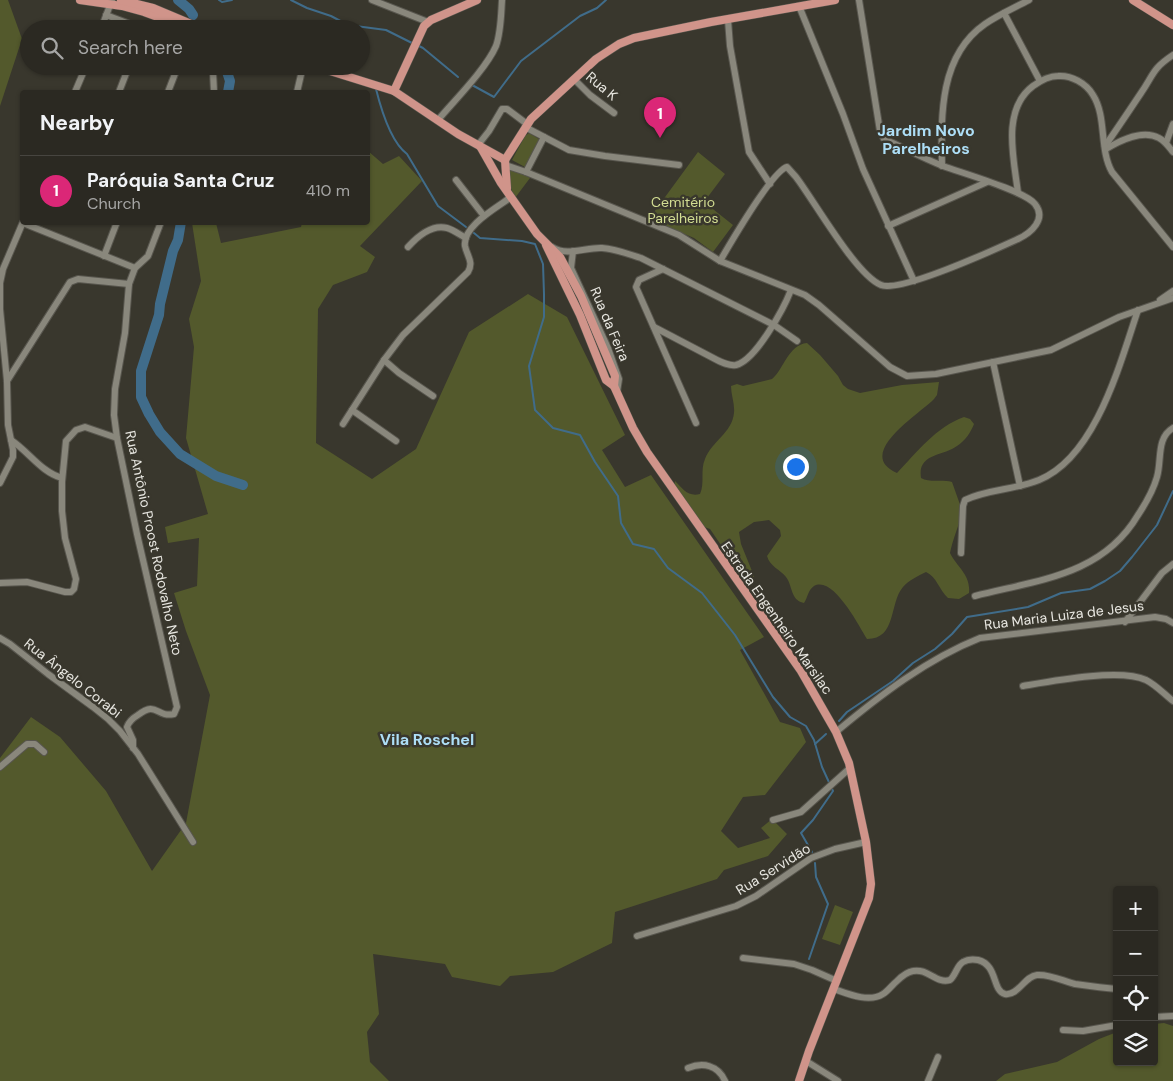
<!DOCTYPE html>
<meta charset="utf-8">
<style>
:root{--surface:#2b2922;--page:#33312a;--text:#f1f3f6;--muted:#a6a6a5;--line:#474540;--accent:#db2777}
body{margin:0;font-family:"DM Sans",sans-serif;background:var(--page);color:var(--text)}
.controls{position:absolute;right:15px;bottom:15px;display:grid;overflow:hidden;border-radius:5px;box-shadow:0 1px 4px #0004}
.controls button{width:45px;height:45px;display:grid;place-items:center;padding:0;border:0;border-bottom:1px solid var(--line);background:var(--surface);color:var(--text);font:25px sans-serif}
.you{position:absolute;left:795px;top:466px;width:18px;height:18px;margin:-12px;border:4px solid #fff;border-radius:50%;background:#1a73e8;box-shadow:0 0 0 8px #1a73e833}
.badge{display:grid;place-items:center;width:32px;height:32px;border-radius:50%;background:var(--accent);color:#fff;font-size:16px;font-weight:700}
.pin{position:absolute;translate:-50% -41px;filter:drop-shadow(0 1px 2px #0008)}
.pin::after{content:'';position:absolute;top:26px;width:18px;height:15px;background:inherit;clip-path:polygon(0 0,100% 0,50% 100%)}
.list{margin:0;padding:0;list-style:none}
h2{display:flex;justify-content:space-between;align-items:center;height:65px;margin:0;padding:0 20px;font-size:21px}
h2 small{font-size:16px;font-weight:400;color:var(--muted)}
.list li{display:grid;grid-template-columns:32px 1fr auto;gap:15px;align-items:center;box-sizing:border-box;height:70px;padding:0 20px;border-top:1px solid var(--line)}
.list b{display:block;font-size:19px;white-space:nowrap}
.list p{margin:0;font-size:16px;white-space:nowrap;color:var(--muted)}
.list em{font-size:16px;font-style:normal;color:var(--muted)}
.icon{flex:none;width:28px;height:28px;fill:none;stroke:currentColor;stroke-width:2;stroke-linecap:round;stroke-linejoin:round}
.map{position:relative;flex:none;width:1173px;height:1081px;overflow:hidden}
.search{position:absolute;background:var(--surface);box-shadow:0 1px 4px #0004;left:20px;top:20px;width:350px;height:55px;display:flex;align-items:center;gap:12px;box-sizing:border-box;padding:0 18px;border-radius:28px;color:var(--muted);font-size:19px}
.panel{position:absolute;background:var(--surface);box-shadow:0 1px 4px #0004;left:20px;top:90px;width:350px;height:135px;border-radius:5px}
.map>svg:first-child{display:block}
</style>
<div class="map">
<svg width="1173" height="1081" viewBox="0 0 1173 1081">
<rect width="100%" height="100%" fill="#39372d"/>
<g fill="#53592c">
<polygon points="0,0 8,0 22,39 0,106"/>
<polygon points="529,133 539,139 525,167 512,160 525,136"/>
<polygon points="368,151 383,164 399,156 422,181 360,246 375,257 367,272 333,285 318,309 316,443 372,479 416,449 469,332 528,294 567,317 625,435 602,450 625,487 651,475 764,637 740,650 780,722 800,728 806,742 765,795 743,797 721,831 738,848 770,838 761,828 772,819 787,834 768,856 724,870 717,879 615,912 612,943 553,972 510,976 500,986 452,977 445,964 373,954 379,1014 367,1032 370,1062 389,1081 0,1081 0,758 31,717 60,737 106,791 152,871 186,823 210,695 186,631 174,593 197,586 199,538 168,543 165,527 208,514 186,438 194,347 189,319 201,281 192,223 216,223 221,243 301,227 302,223 368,222"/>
<polygon points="698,152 725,174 704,202 733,225 713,252 694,238 649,219"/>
<polygon points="509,167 530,178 515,198 509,184"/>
<path d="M807 343 820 355 838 376 843 385 848 389 860 393 902 385 939 382 937 395 934 399C921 413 853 454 897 473 917 452 936 427 964 417L970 419 974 424C971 432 965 441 957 446 944 456 917 453 921 478 929 483 942 479 952 482L963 513C959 523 952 542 950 553 957 567 971 575 969 593L959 599 948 598C939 590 937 577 926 572 918 576 909 580 903 587 889 603 897 639 867 639 859 626 833 575 814 586 808 590 808 597 804 603 790 600 793 586 786 577 780 569 770 567 767 556L781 536 780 530 769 520 754 522 739 532 741 544 754 576V582L749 586 710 529C700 526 696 518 692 509L686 508 674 487 675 481C683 489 688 497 700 494 705 483 700 470 705 459 712 441 732 433 734 413 735 404 731 395 731 386L737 384 743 386 772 379C784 369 788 345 807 343Z"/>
<polygon points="835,905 853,912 840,945 822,939"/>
<polygon points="1164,1023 1173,1026 1173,1081 996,1081 1005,1074 1057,1062 1099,1039 1117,1032 1117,1062 1154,1062 1154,1024"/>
</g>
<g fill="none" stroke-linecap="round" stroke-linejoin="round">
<g stroke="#406c8a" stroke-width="2">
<polyline points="219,0 222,2 232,0"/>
<polyline points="291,0 307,8 331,16 348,25 386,30 412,43"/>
<polyline points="417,45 423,48 458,77"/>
<polyline points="472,85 494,97 521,61 580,16 597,8 606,0"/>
<path d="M376 89C381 109 391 142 407 154L438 206 466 227"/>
<polyline points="474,233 480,238 522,241 535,244 543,264 544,294 544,317 529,366 535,410 553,428 580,435 595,462 618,496 621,523 633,544 654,549 668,568 702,593 735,635 773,697 790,717 806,726 814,740 822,767 833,791 813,820 801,833 812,852"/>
<polyline points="839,721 847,712 893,681 913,663 935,649 952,634 967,617 1028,607 1061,593 1090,589 1105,581 1120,571 1132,557 1157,525 1173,491"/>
<polyline points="815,744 826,734"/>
<polyline points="809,959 828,904 816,877 815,863"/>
</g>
<g stroke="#406c8a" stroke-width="10">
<polyline points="178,0 189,9 193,15"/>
<polyline points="225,66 230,81 228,92"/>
<polyline points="181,222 178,240 173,251 160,304 159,315 141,371 141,397 149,414 160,432 180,454 216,476 243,485"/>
</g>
<defs>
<g id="minor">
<polyline points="372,0 428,22"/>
<polyline points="799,6 843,114 863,169 914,281"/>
<polyline points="1004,13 1040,81"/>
<polyline points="106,15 143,29"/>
<polyline points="728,20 730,46 749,152 770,184"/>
<polyline points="101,29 112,0"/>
<polyline points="211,66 213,72 214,92"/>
<polyline points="574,79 590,95 614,113"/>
<polyline points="75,92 86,66"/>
<polyline points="119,92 129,66"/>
<polyline points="168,92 178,66"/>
<polyline points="297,92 303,66"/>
<path d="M438 120C454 101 486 69 496 46 501 32 501 15 502 0"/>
<polyline points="525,127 569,150 605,156 679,165"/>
<polyline points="1166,143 1173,124"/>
<polyline points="478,145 489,131 502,109 507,109 527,124"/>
<path d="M1105 146C1117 129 1129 111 1141 93 1154 74 1152 69 1173 55"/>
<path d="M1106 149C1119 141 1143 129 1159 138 1165 141 1169 147 1173 152"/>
<polyline points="505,165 526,172 679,235 720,261 805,295 819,305 890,367 907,376 936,374 1051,350 1119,317 1173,298"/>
<path d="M942 166C941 116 939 56 985 24 998 15 1014 8 1029 0"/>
<polyline points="526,172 544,137"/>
<polyline points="456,180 484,216"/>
<path d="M1018 193C1014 159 1001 110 1033 86 1040 81 1049 76 1058 76 1071 75 1086 83 1093 95 1107 117 1099 149 1112 172L1173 247"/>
<polyline points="23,223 135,268"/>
<polyline points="888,226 987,182"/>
<path d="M408 247C417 237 432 224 447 228 454 230 460 235 466 238"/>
<path d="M552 247C567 257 586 247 602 248 616 249 628 254 641 258L774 325 797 341"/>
<polyline points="573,251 571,268 608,348 619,379 617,392"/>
<polyline points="104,256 117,222"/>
<path d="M720 261C730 244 772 171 787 167L796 177C815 202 856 275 881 285 900 293 996 249 1018 239 1031 233 1047 219 1035 204 1025 191 962 173 943 166 923 158 904 148 884 139L880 131 859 0"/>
<polyline points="663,269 639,280 636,287 696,423"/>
<polyline points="1160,300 1173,291"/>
<path d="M654 327 717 360C723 363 729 366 736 365 756 360 784 308 791 290"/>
<polyline points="384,360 399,373 433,396"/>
<polyline points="993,362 1020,486"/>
<polyline points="7,381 70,282 78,279 129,284"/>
<polyline points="352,410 396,441"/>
<path d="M343 424 384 360 403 335 468 272C474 262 467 256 465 246 462 226 498 207 511 197"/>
<path d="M11 440C29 452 41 472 62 478"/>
<polyline points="0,483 13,457 13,450 8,425 7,381 0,309 0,283 3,269 23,222"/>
<path d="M961 553 963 506 965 500C988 489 1015 490 1039 480 1096 457 1120 363 1138 310"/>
<polyline points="0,583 27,582 65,592 71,592 74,589 76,579 65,538 62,511 62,482 66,441 76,430 85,427 117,438"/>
<path d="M975 596C1037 580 1102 576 1138 515 1146 503 1153 491 1157 477 1162 460 1156 438 1173 428"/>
<polyline points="1125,622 1162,573 1173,564"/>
<polyline points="0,638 10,644 48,674 93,707 108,719 120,731 138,754 193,842"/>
<path d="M1023 686C1052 681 1120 668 1146 680 1156 685 1164 694 1173 701"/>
<path d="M836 732C879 696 927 659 980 638L1155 617 1166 619 1173 623"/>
<path d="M133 748V740L127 727C129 721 133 718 138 715 157 700 156 718 174 714L177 707 137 534 117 438 114 415 115 389 125 333 129 284 135 268 148 256 161 222"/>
<polyline points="0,767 27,744 35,744 44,752"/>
<polyline points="773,820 801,812 850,768"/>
<polyline points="637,936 736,906 756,896 811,858 835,849 866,842"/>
<polyline points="743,958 794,964 812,970 837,981"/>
<path d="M834 989C848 994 869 1003 883 994 888 991 892 985 897 981 902 976 907 972 913 971 928 968 936 984 950 980 956 975 957 965 963 962 968 959 973 959 978 960 998 965 992 991 1005 994 1018 996 1025 976 1037 975 1050 974 1063 981 1075 984 1089 986 1103 988 1117 989"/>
<polyline points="1154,1017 1173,1016"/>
<polyline points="1063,1030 1083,1031 1117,1025"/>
<polyline points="806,1061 838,1081"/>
<path d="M688 1068C703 1062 718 1065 725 1081"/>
<polyline points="928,1081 938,1057"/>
</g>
<g id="major">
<polyline points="80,0 122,6 144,12 174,23 192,25"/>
<polyline points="121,0 153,8 203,29"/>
<polyline points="1133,0 1173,25"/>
<polyline points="314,66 394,91 458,134 505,160"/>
<polyline points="394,91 424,26 431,20 477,0"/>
<polyline points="480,146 501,183 537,234 560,257 581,296 615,376 614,386 633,428 647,452 801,671 836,732 849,763 866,842 871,884 869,898 809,1051 799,1081"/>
<polyline points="505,160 531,119 596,59 619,44 634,38 711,22 835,0"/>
<polyline points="505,160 507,188"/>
<polyline points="546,245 580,315 606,380 614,386"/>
</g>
</defs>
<use href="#minor" stroke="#58564e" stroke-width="8"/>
<use href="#major" stroke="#58564e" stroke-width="9"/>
<use href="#minor" stroke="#89877c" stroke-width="6"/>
<use href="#major" stroke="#d0948a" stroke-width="8"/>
</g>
<g text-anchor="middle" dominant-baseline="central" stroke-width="5" stroke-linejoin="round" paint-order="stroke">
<g font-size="14" fill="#e8e7e1" stroke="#39372d">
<text transform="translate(602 86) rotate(40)">Rua K</text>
<text transform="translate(610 324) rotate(67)">Rua da Feira</text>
<text transform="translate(154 543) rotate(78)">Rua Antônio Proost Rodovalho Neto</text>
<text transform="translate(1064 615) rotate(-7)">Rua Maria Luiza de Jesus</text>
<text transform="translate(777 618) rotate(55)">Estrada Engenheiro Marsilac</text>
<text transform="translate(73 678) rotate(38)">Rua Ângelo Corabi</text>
<text transform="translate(773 869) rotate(-32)">Rua Servidão</text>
</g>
<g font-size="14" fill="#d3de93" stroke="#39372d">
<text x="683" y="202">Cemitério<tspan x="683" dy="16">Parelheiros</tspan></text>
</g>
<g font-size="16" font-weight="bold" fill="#addef6" stroke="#39372d">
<text x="926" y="130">Jardim Novo<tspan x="926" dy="18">Parelheiros</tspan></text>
<text x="427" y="739">Vila Roschel</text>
</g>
</g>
</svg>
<div class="controls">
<button>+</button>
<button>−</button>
<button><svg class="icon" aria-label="locate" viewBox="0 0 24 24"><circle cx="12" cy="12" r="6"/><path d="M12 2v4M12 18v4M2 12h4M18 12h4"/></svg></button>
<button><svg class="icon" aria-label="layers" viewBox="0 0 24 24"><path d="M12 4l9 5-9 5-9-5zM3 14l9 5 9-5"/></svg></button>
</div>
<div class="you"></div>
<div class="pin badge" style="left:660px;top:138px">1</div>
<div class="search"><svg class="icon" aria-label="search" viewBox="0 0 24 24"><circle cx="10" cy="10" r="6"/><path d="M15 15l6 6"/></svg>Search here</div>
<section class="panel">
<h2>Nearby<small></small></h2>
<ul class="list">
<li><span class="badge">1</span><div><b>Paróquia Santa Cruz</b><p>Church</p></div><em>410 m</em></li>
</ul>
</section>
</div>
